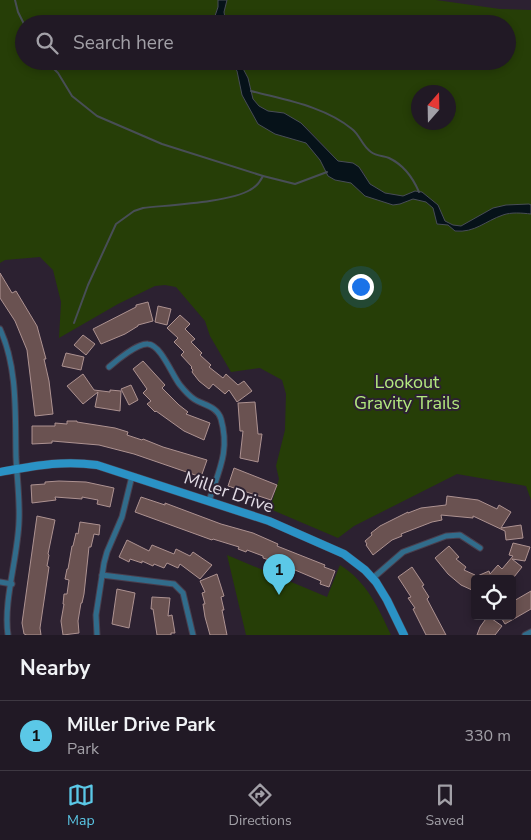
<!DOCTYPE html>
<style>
:root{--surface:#211925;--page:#29222d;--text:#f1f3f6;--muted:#a2a0a7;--line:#3e3842;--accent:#5bc8e7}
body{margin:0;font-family:"Nunito Sans",sans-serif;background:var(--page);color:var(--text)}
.controls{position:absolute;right:15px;bottom:15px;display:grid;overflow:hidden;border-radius:5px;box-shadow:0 2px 8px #0003}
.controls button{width:45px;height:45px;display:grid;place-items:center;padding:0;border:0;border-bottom:1px solid var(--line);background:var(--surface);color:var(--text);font:25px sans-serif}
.compass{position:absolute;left:411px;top:85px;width:45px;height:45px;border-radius:50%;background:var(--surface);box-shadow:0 2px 8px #0003;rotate:20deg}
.you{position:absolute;left:360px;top:286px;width:18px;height:18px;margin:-12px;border:4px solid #fff;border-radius:50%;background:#1a73e8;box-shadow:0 0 0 8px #1a73e833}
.badge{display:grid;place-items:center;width:32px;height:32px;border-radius:50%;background:var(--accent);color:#111;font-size:16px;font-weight:700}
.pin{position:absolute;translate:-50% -41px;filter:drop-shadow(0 1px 2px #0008)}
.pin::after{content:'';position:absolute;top:26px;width:18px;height:15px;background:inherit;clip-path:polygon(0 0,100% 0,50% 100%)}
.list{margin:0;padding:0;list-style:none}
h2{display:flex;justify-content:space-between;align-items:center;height:65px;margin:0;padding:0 20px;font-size:21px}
h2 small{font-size:16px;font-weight:400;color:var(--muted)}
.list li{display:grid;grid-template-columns:32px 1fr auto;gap:15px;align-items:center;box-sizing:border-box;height:70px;padding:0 20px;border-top:1px solid var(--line)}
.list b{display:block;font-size:19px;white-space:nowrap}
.list p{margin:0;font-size:16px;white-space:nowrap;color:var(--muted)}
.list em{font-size:16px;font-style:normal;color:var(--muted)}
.icon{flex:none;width:28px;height:28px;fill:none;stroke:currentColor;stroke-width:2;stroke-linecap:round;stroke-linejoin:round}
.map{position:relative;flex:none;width:531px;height:635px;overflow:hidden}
.search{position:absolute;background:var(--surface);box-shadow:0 2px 8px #0003;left:15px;right:15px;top:15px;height:55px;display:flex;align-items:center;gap:12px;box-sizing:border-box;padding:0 18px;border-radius:28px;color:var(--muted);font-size:19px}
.sheet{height:135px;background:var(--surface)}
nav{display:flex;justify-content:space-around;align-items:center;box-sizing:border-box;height:70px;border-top:1px solid var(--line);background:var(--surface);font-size:14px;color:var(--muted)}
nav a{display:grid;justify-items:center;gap:2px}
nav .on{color:var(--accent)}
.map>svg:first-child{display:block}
</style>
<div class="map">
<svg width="531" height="635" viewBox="0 0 531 635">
<rect width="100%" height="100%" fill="#2c2131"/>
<g fill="#263e07" fill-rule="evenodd">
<path d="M0 0H218V7L215 15 221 18 217 24H24V61H230L237 71 242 95 258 124 275 134 306 143 320 160 328 176 335 180 351 183 365 196 393 205 400 204 413 199 426 202 433 208 437 224 448 225 455 231C474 233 486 221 503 215 511 212 522 213 531 214V500L526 486 457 474 354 526 338 538 270 509 279 479 276 466 285 430 286 394 282 380 260 368 231 372 210 336 205 321 176 287 165 285 155 286 118 304 59 338 61 302 53 270 40 257 5 260 0 263Z"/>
<path d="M227 0H436L500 9 531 10V205H506L493 208 461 226 453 225 445 221 438 205 415 191 403 196 385 193 378 189 370 184 362 170 353 163 338 161 306 127 284 113 268 111 259 106 253 99 248 78 239 61H507V24H226L224 12ZM418 92H448V122H418Z"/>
<path d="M227 555 327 597 340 565C367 582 378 607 391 635H246Z"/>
</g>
<g fill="#061219" stroke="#484e56">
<polygon points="218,0 227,0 224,12 226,24 217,24 221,18 215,16 218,7"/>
<path d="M230 61H239L248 78 253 99 259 106 268 111 284 113 301 123 338 161 353 163 359 167 370 184 385 193 403 196 415 191 422 192 438 205 445 221 453 225 461 226 493 208 506 205 529 204 531 205V214C522 213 511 212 503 215 485 221 475 233 455 231L448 225 437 224 433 208 426 202 413 199 400 204 393 205 365 196 351 183 335 180 328 176 320 160 306 143 275 134 258 124 242 95 237 71Z"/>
</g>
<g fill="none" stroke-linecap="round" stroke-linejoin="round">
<g stroke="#484e56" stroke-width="2">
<polyline points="15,0 18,12 24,24"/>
<polyline points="46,61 58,73 72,96 97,116 162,144 263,176 295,184 327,172"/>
<path d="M251 91C285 100 324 106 352 129 360 135 362 146 371 152 376 156 384 156 389 158 404 165 413 178 419 192"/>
<path d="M74 323 88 285 116 224 134 211 143 208C169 205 230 202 250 190 256 187 260 182 263 176"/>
</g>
</g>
<g fill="#6a5251" stroke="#ad9291">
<polygon points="0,273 12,293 16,291 37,326 46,359 44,359 49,381 53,414 35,416 27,350 15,321 0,298"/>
<polygon points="148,302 153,321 138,325 138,326 125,334 101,344 93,329 136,307 136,305"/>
<polygon points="158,306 171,309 167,325 155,322"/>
<polygon points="180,315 190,324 185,329 195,339 191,342 202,353 200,355 211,365 209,367 223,378 226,374 238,385 244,381 252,391 237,402 229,390 225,394 213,384 209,389 199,381 192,372 193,370 191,368 192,367 181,355 184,352 174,342 178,338 167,328"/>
<polygon points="83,335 95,344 86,355 74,345"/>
<polygon points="66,353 84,357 81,370 62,366"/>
<polygon points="143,361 165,385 162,388 179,405 188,412 186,414 210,423 204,440 184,431 156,411 155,412 147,404 151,401 143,393 147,389 133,369"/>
<polygon points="83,374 94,390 110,392 110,390 121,391 120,411 95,407 98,392 83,404 67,386"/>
<polygon points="131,385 138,400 129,405 121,389"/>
<polygon points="255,402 258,434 262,434 258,462 240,458 243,431 240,431 238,403"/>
<polygon points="67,421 77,421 77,422 115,428 128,432 127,435 142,440 143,439 163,447 207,460 201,477 134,454 99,445 52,441 52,443 32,444 32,426 55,426 55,423 67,424"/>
<polygon points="234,468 277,485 271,500 228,486"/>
<polygon points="59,481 86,482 114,488 110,507 97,504 98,500 82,497 82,499 55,497 56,500 32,503 31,485 45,484 45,482"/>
<polygon points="447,496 478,500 497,509 499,505 511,512 501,528 521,525 523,538 506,540 505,531 473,516 473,518 441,515 442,520 432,522 401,534 402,536 392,540 373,555 366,545 367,544 365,541 372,535 371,533 380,526 408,512 408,513 421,508 446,505"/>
<polygon points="141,497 165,505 165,503 221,524 253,533 278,544 277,546 325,565 324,567 335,571 329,587 320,584 321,581 295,570 294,574 285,570 287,566 263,558 263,556 247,550 246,552 238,549 239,547 213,539 212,540 135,512"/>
<polygon points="37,516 55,520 48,554 49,555 47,566 49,567 40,628 41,635 27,635 24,634 22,623"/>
<polygon points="80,522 100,525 99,535 94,534 91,547 89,547 84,594 82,603 81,603 78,621 79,633 63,635 61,621 64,604 63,604 64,594 67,594 69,580 65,579 67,569 68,569 72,546 73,546 76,533 78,534"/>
<polygon points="127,540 149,551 152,545 174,554 176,549 190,556 193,552 212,565 200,579 180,564 178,568 167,563 164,568 154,564 153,566 142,561 142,563 130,559 129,562 119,557"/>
<polygon points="513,543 530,547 525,561 512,559 522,567 514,577 513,576 511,579 475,579 475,584 472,590 461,585 448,574 435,558 449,546 459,557 456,559 466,567 464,570 475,575 475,577 489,571 490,574 498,565 502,569 513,556 509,555"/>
<polygon points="412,567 424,585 422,586 429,597 427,599 446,635 426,635 413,609 415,608 408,598 411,597 398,577"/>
<polygon points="217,574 224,596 221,597 224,610 222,610 227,635 210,635 205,617 203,604 205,604 202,593 205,592 200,581"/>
<polygon points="117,589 135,593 129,628 112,624"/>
<polygon points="531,591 531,609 505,624 500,616 512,616 512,602"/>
<polygon points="152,597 170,598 168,616 172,615 175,633 171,633 171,635 157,635 153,609 151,609"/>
<polygon points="488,616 502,626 495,635 477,635 480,627"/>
</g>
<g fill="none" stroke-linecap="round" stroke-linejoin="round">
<defs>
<g id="street">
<path d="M0 329C18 368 15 415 16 457 17 478 20 500 19 521 18 557 3 601 8 635"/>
<path d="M109 367C117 360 138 343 148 344 161 345 172 375 180 385 184 390 188 395 194 399 203 405 217 406 221 419 230 451 219 470 209 501"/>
<polyline points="102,575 174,584 183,593 193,635"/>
<polyline points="373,578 403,552 446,536 460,535 480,548"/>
<polyline points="0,582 12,584"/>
<polyline points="97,635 96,615 104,563 107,552 122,517 132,476"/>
<polyline points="525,635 531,632"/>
</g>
<path id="secondary" d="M0 472C34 466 62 460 97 465L269 521 344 554 365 570 376 582 387 600 404 635"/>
</defs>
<use href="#street" stroke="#493f4e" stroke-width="7"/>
<use href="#secondary" stroke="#493f4e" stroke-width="9"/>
<use href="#street" stroke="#316c8b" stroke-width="5"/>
<use href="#secondary" stroke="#2a92c5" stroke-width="8"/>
</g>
<g text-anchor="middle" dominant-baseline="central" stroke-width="4" stroke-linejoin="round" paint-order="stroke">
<g font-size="18" fill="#b3e87f" stroke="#2c2131">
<text x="407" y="382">Lookout<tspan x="407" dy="21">Gravity Trails</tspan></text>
</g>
<g font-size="18" fill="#e2dbe5" stroke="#2c2131">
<text transform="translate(229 492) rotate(19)">Miller Drive</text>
</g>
</g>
</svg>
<div class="controls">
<button><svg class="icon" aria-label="locate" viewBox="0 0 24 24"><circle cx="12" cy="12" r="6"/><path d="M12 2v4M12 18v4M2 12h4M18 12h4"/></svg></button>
</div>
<svg class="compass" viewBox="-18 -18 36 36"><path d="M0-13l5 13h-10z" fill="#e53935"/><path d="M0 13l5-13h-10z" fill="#a2a0a7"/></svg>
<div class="you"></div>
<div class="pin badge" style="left:279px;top:595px">1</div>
<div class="search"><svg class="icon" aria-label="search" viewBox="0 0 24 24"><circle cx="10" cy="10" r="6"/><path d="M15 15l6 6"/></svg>Search here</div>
</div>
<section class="sheet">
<h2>Nearby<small></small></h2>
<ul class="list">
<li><span class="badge">1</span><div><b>Miller Drive Park</b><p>Park</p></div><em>330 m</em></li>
</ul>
</section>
<nav>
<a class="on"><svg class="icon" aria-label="map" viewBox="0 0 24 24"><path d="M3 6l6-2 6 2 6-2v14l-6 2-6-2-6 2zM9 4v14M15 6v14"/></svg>Map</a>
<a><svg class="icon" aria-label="directions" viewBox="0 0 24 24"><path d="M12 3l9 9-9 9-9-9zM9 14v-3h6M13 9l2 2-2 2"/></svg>Directions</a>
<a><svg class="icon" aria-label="saved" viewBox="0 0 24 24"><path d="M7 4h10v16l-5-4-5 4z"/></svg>Saved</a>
</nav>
